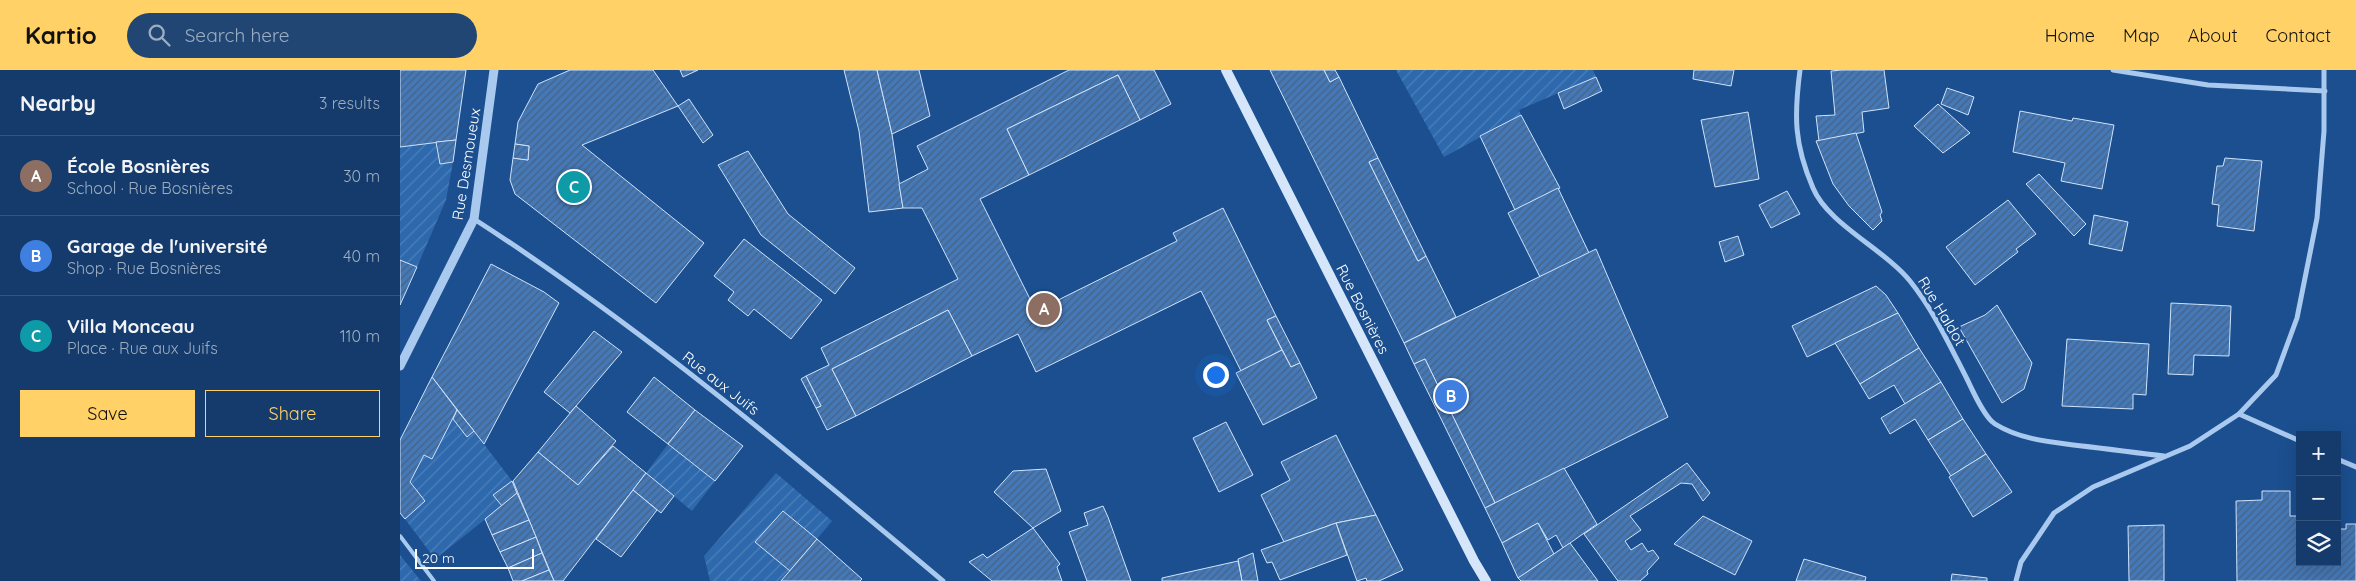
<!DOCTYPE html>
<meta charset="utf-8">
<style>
:root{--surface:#143b6b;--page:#214673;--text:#f1f3f6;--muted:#9dadc1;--line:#33557e;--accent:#ffd166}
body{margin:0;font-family:Quicksand,sans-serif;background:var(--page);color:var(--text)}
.controls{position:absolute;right:15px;bottom:15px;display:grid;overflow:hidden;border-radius:0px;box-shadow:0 5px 20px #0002}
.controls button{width:45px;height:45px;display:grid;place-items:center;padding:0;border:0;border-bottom:1px solid var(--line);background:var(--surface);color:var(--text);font:25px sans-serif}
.scale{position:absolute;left:15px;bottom:12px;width:119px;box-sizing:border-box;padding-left:5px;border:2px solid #fff;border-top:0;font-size:14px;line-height:18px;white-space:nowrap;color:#fff;-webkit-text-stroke:4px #1b4f8f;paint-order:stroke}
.you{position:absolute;left:815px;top:304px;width:18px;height:18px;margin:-12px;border:4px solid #fff;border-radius:50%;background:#1a73e8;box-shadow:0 0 0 8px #1a73e833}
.badge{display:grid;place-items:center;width:32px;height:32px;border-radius:50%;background:var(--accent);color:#fff;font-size:16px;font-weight:700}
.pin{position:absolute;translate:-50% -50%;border:2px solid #fff;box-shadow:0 1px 5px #0006}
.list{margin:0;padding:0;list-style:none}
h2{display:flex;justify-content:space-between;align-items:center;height:65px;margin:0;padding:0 20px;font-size:21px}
h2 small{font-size:16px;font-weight:400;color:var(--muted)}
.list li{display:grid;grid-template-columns:32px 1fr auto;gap:15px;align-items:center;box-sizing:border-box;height:80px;padding:0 20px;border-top:1px solid var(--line)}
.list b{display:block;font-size:19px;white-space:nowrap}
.list p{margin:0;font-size:16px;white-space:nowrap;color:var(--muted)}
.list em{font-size:16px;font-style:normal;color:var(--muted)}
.actions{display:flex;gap:10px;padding:15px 20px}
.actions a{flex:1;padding:11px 0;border:1px solid var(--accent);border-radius:0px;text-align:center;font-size:18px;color:var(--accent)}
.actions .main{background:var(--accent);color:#111}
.icon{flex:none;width:28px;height:28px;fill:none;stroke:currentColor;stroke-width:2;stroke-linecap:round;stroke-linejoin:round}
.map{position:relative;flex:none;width:1956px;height:511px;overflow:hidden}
header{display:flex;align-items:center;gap:30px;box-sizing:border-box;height:70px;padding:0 25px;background:var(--accent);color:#111}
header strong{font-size:24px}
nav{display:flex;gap:28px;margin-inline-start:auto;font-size:18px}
.search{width:350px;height:45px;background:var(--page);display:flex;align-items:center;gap:12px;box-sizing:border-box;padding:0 18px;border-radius:28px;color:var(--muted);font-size:19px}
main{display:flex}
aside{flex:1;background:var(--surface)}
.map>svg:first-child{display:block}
</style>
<header>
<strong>Kartio</strong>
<div class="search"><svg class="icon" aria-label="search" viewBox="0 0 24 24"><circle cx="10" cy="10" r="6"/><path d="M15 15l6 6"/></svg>Search here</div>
<nav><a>Home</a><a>Map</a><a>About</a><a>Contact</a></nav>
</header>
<main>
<aside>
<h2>Nearby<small>3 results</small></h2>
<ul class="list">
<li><span class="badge" style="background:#8d6e63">A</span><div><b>École Bosnières</b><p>School · Rue Bosnières</p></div><em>30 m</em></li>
<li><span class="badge" style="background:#3f7fe0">B</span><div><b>Garage de l'université</b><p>Shop · Rue Bosnières</p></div><em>40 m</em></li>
<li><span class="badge" style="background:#0f9aa8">C</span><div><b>Villa Monceau</b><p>Place · Rue aux Juifs</p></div><em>110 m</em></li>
</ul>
<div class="actions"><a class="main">Save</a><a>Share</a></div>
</aside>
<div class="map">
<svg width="1956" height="511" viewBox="0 0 1956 511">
<defs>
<pattern id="garden-furrows" width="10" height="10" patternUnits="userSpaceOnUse" patternTransform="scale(1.25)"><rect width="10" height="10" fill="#2e69ad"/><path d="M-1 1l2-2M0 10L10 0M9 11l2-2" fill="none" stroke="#4d80b9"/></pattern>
<pattern id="building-hatch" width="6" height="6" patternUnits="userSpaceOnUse" patternTransform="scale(1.25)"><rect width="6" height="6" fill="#4478b7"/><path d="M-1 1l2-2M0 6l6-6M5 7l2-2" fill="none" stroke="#486282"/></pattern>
</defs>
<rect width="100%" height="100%" fill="#1b4f8f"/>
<g fill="url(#garden-furrows)">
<polygon points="996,0 1193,0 1196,7 1119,40 1121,45 1044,87"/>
<polygon points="36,72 40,94 53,92 46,130 17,197 0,190 0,77"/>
<polygon points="53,349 67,367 74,361 112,411 93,425 102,436 35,489 5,449 25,431 10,412 24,385 32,389"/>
<polygon points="268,374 315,411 292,441 246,403"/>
<polygon points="376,403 432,451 417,469 383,441 355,472 390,501 381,511 310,511 304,486"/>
<polygon points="0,485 21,511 0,511"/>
</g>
<g fill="url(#building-hatch)" stroke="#cfe3fa">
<polygon points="0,0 66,0 56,70 0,77"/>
<polygon points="170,0 253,0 278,36 182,75 304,173 256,233 115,124 110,110 113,88 128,90 129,76 115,74 118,52 138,14"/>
<polygon points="280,0 298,0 283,7"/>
<polygon points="444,0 477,0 492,64 503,138 469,142 459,61"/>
<polygon points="477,0 519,0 530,46 492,64"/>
<polygon points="669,0 754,0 771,34 740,50 718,5 607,59 629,105 580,129 636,241 777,171 773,163 823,138 876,246 867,250 882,280 841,301 801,221 636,302 618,264 572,286 548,240 432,299 456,346 427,360 416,338 421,336 406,306 429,295 421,278 558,209 522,138 503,138 499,114 528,99 517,76"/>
<polygon points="870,0 924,0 930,12 939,7 978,88 969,92 1018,191 1026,186 1056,247 1004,273"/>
<polygon points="924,0 935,0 939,7 930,12"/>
<polygon points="1294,0 1334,0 1331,16 1293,9"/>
<polygon points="1442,0 1484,0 1489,38 1462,42 1464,62 1419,71 1416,46 1435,45 1431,1"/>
<polygon points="718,5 740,50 629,105 607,59"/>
<polygon points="1196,7 1202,21 1164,39 1158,23"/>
<polygon points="1547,18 1574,27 1568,45 1541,34"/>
<polygon points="289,29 313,65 303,73 278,36"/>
<polygon points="1538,34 1570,63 1543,83 1514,56"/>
<polygon points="1620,41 1672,51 1673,48 1714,55 1702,119 1661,111 1665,93 1613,82"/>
<polygon points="1348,42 1359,109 1315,117 1301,50"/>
<polygon points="1121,45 1160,118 1115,140 1080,66"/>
<polygon points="1456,63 1482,142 1480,145 1482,151 1473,160 1449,136 1433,114 1416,71"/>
<polygon points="56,70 53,92 40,94 36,72"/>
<polygon points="115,74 129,76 128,90 113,88"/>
<polygon points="348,81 388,144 455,198 435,224 361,165 318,95"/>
<polygon points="978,88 1026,186 1018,191 969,92"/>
<polygon points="1825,88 1862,91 1854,161 1817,156 1819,135 1812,134 1817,96 1823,96"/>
<polygon points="1639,104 1686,154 1674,166 1626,114"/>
<polygon points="1158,118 1189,183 1140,207 1108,143"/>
<polygon points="1387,121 1400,144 1371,158 1359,135"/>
<polygon points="1608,130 1636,164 1616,179 1618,182 1575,215 1546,177"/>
<polygon points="1694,145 1728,152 1722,181 1689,174"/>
<polygon points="1338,166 1344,185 1325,192 1319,172"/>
<polygon points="344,169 422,230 391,269 354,239 348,246 328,230 334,222 314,206"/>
<polygon points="1196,179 1268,347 1095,433 1025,289 1014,294 1004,273"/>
<polygon points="0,190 17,197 0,235"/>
<polygon points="91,194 144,222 159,233 84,374 32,307"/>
<polygon points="1476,216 1486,225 1498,243 1407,287 1392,256"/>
<polygon points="1771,233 1831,236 1829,286 1794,285 1793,305 1768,304"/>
<polygon points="1597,235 1632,293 1624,319 1602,333 1559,257 1585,245"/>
<polygon points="548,240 572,286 456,346 432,299"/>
<polygon points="1498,243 1519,278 1460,314 1435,273"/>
<polygon points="876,246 900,293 891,297 867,250"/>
<polygon points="194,261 222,282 170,343 144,322"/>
<polygon points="1667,269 1749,274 1746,325 1733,324 1733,339 1662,336"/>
<polygon points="1519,278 1541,312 1505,334 1494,315 1469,329 1460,314"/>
<polygon points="882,280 891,297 900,293 917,328 863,355 836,303"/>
<polygon points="1025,289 1095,433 1085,438 1014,294"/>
<polygon points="406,306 421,336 416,338 401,309"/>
<polygon points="32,307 57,340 32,389 24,385 10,412 25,431 5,449 0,443 0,370"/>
<polygon points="254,307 295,340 268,374 227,342"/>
<polygon points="1541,312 1563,349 1528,370 1515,349 1490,364 1481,348"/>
<polygon points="176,336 216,371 178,415 138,382"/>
<polygon points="57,340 74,361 67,367 53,349"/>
<polygon points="295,340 343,376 315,411 268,374"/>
<polygon points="1563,349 1586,384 1551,406 1528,370"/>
<polygon points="826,352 853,405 819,422 793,368"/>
<polygon points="936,365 976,445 936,453 884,472 861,425 890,410 881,392"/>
<polygon points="213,376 246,403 163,511 154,511 113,411 138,382 178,415"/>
<polygon points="1586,384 1612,422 1573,447 1549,407"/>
<polygon points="1287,393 1310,423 1303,431 1292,414 1281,413 1230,446 1241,460 1225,471 1231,480 1242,473 1248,482 1253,480 1259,488 1247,501 1248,504 1240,511 1218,511 1184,464"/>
<polygon points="1164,398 1197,454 1163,478 1156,465 1148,470 1138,453 1102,473 1085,438"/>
<polygon points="646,399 661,441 633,458 594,422 613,401"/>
<polygon points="246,403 274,426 261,443 233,420"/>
<polygon points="112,411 117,423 102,436 93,425"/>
<polygon points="233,420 257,440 221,487 196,469"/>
<polygon points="1862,421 1890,421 1890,446 1900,446 1900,492 1937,492 1937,459 1946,459 1946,454 1956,454 1956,511 1837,511 1836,431 1862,430"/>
<polygon points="117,423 129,450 92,465 85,449"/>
<polygon points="703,436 708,447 731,511 687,511 669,462 688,455 684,443"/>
<polygon points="383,441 417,469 390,501 355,472"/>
<polygon points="976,445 1003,500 979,511 967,511 966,508 957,511 936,453"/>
<polygon points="1303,446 1352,471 1335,505 1274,474"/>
<polygon points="129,450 136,467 100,482 92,465"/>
<polygon points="936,453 947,485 880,510 872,492 867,493 861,480"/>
<polygon points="1138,453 1154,484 1118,508 1102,473"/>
<polygon points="1764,455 1764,511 1729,511 1728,456"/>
<polygon points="633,458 660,494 657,497 662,511 592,511 569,492 583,484 587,488"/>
<polygon points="136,467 142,483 108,498 100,482"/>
<polygon points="417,469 462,509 460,511 381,511"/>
<polygon points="1170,473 1198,511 1121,511 1118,508"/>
<polygon points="142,483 149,500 122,511 113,511 108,498"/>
<polygon points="853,483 858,511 842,511 838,489"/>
<polygon points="1404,489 1466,507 1465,511 1396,511"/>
<polygon points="838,491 842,511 762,511 762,508"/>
<polygon points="149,500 154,511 122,511"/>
<polygon points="1552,504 1587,508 1587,511 1551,511"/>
</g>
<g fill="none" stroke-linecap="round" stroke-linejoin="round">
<polyline stroke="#a9c9ee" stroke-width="4" points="0,466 34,511"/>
<g stroke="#a9c9ee" stroke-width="5">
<path d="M1400 0C1394 46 1394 74 1413 118 1428 154 1484 179 1510 211 1534 241 1550 276 1567 309 1573 321 1584 347 1595 354 1621 370 1651 372 1682 376 1709 379 1737 383 1764 386"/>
<polyline points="1713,0 1808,15 1925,21"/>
<path d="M74 149C240 256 392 384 543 511"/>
<polyline points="1839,344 1900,371"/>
<polyline points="1937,389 1956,397"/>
<polyline points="1616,511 1621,492 1654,443 1693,417 1790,376 1839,344 1876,305 1897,248 1917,148 1924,61 1924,0"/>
</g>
<polyline stroke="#a9c9ee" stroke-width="9" points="0,296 74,149 94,0"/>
<polyline stroke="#d6e6fa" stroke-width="10" points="826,0 1074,491 1086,511"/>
</g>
<g text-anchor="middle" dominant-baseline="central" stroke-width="5" stroke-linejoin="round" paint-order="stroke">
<g font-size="15" fill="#fff" stroke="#1b4f8f">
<text transform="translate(66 94) rotate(-81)">Rue Desmoueux</text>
<text transform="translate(963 239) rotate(63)">Rue Bosnières</text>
<text transform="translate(1542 241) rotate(59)">Rue Haldot</text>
<text transform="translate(321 313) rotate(38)">Rue aux Juifs</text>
</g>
</g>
</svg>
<div class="controls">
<button>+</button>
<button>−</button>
<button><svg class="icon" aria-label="layers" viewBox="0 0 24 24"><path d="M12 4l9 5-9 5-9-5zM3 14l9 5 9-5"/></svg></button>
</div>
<div class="scale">20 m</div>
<div class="you"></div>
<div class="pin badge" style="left:644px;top:239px;background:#8d6e63">A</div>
<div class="pin badge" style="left:1051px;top:326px;background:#3f7fe0">B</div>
<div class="pin badge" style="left:174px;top:117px;background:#0f9aa8">C</div>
</div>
</main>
